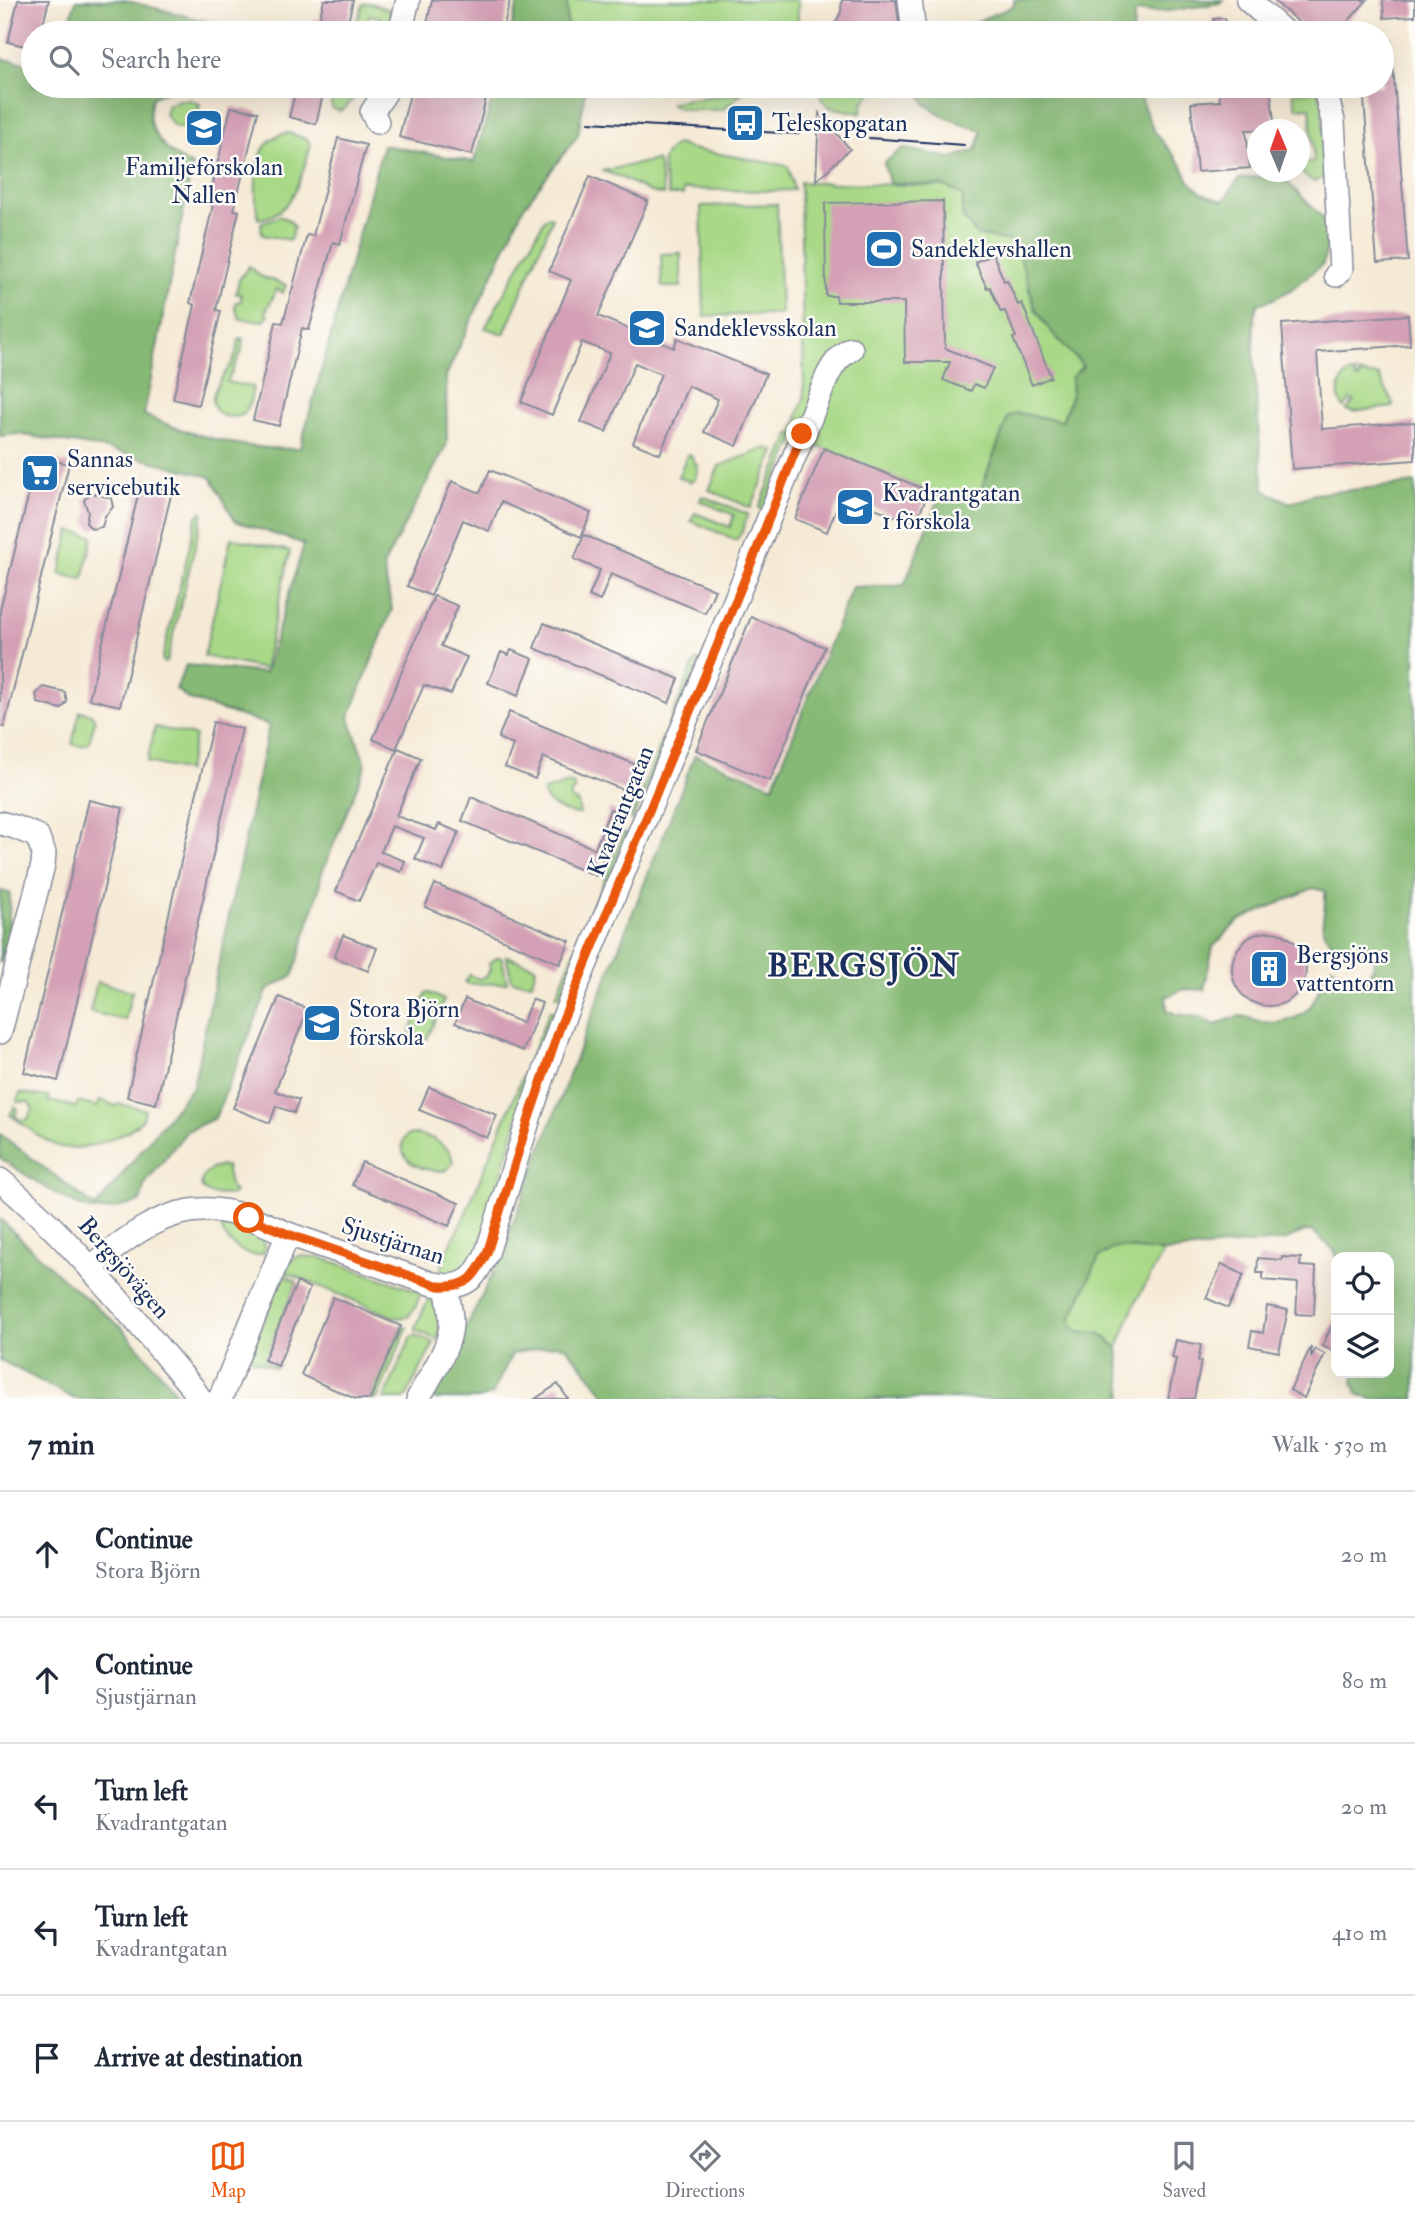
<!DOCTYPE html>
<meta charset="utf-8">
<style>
:root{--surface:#fff;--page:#f6f6f7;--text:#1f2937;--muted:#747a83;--line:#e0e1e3;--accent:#ea580c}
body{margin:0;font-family:"IM FELL Double Pica",serif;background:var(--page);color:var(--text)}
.controls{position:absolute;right:21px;bottom:21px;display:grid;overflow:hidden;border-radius:14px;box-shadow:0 7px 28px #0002}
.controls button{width:63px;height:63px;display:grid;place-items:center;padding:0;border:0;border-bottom:2px solid var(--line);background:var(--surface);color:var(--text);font:35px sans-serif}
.compass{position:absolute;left:1247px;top:119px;width:63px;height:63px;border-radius:50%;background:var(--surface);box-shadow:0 7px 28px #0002;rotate:358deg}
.stop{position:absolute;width:21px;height:21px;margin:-16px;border:5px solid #ea580c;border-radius:50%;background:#fff}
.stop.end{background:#ea580c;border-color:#fff;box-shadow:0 2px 7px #0008}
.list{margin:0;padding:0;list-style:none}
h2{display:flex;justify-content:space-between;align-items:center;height:91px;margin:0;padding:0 28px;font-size:30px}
h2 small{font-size:23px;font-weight:400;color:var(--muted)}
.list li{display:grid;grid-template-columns:46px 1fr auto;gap:21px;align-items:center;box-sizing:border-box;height:126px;padding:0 28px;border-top:2px solid var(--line)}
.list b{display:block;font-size:26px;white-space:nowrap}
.list p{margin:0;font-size:23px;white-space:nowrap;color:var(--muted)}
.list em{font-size:23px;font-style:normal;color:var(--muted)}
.icon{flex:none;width:38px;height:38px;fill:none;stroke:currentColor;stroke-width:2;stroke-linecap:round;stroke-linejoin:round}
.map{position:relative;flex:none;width:1415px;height:1399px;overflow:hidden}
.search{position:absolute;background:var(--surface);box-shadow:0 7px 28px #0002;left:21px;right:21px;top:21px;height:77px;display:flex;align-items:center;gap:18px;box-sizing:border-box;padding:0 24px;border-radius:38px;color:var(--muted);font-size:26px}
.sheet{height:721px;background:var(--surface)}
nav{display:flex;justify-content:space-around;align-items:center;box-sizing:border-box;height:98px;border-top:2px solid var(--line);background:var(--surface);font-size:19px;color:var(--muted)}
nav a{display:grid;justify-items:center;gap:4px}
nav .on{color:var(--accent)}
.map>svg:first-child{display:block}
</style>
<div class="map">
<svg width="1415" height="1399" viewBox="0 0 1415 1399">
<rect width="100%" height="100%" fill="#fdfcf7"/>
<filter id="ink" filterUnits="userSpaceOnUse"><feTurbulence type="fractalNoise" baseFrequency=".0143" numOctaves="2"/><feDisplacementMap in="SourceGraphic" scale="14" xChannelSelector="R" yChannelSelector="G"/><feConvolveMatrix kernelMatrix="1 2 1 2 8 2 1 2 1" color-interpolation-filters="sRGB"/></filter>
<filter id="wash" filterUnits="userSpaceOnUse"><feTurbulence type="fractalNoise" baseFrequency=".00686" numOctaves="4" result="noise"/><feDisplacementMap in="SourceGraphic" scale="28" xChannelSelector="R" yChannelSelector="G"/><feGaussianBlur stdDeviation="1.57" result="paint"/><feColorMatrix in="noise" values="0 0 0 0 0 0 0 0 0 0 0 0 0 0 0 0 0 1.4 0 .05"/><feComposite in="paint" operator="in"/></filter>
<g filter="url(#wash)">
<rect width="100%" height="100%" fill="#f5ead5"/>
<g fill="#a9d987" stroke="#628472" stroke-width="2">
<rect x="567" y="0" width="231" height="33"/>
<polygon points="370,3 390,10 391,19 388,33 352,33 356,27 376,32 380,17 369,15 366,24 357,22 363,4"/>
<path d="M334 86H365C353 92 352 106 340 111L333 109 331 105Z"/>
<polygon points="821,86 876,86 863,103 861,113 829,107 821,98"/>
<path d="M1318 90 1322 103 1326 170 1322 178 1315 182C1306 178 1300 174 1300 163L1314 162 1310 107 1296 108 1293 93Z"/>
<path d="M738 93H742L722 110C705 109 684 113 670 104 689 96 717 98 738 93Z"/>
<polygon points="179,100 190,100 200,104 196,121 189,121 187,129 174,126 165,114 168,105"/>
<path d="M289 133 307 139 311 145C301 175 295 215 258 219 254 192 251 135 289 133Z"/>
<path d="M677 144 691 149 788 166 794 190 766 191 684 189 683 195H669C664 173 654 158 677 144Z"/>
<polygon points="656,160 658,162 664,195 650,192 616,175 602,171"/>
<polygon points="800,182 944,186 964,195 977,235 1015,242 1028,280 1029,291 1069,349 1083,366 1071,378 1072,394 1062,421 1017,413 1008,417 980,492 940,496 795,437 763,511 759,508 790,434 794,434 798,419 797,417 804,398"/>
<polygon points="777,204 781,314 704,316 701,206"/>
<polygon points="280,216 290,221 294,227 290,240 262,235 261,223"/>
<polygon points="549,216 552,218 550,225 504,334 485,328 545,219"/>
<polygon points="681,253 681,287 662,287 661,254"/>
<polygon points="249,266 260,276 286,285 283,293 277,289 265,313 268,315 265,321 240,319 235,307 236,302 241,301 241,294 236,294 239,280"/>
<path d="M241 338 243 339 242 351 227 382 253 387 250 403 244 414C237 417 230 419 222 415 201 402 221 379 230 366 236 358 238 348 239 339Z"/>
<path d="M1355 373 1356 379 1360 378 1359 374 1379 376 1393 403 1392 407 1352 412 1347 410 1354 401 1351 399 1344 408C1335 397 1338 383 1348 374Z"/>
<polygon points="766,448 775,451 751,508 709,490 719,466"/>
<polygon points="690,454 698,468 695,479 690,482 678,477 687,455"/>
<polygon points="702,496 748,514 742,532 736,540 691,521 695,513 730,527 734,515 700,501"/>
<polygon points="202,511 203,513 167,661 164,663 162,660 164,651 197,516"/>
<polygon points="70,531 93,536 83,579 60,574"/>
<polygon points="231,538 290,551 264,669 204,656"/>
<polygon points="698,660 700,661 633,820 631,820 631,816 694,663"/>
<polygon points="80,711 91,714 95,720 89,743 82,746 72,744"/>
<polygon points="155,727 195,736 187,771 147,762"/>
<path d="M568 783 573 784 575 790 571 793V799L578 803 580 814C567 814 549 807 543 794L544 791Z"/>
<polygon points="624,833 627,834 561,996 556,996"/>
<polygon points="506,956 536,967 532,983 512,981"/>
<polygon points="498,957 502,958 507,983 468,984 465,982 469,975 479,979 487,976 490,969 489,963"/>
<polygon points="97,982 132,991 125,1020 90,1012"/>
<polygon points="427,992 444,1000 427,1039 410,1032"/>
<polygon points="550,1010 554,1011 554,1013 530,1070 510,1146 476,1259 457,1276 439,1276 444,1258 465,1215"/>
<path d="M20 1093 49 1097 48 1101 76 1107 78 1102 97 1107 100 1100 116 1106 118 1104 145 1109 143 1119C127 1136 85 1152 62 1147 46 1144 24 1124 10 1115L15 1107 18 1109 15 1116 21 1120H27L33 1109 28 1102H17Z"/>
<path d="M415 1134 434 1139 450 1151 453 1162 447 1170C428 1174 395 1163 404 1139L408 1135Z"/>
<path d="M226 1166 231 1190 235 1191 233 1195C221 1193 207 1199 201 1185 203 1170 213 1167 226 1166Z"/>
<path d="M222 1225C239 1226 267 1231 264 1253 250 1262 223 1242 221 1226Z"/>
<polygon points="1116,1247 1164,1252 1135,1303 1118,1348 1099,1333 1078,1332 1070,1321 1099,1257"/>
<polygon points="299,1256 319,1257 421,1292 416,1306 408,1317 396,1318 283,1271 294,1258"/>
<polygon points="282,1274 297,1282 265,1360 278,1366 275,1368 251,1359 250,1356"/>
<path d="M429 1297C442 1310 441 1322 438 1340L416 1330V1327Z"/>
<polygon points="401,1326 407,1328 377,1399 370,1399"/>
<polygon points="415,1335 434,1343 405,1399 384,1399 411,1337"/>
</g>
<g fill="#86b974" stroke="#507469" stroke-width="2" fill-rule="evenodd">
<polygon points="76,0 124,0 225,26 224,33 66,33"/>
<polygon points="519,0 567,0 567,33 510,33"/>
<path d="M1014 0H1223L1220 3 1168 11 1135 12 1133 33H962C976 18 996 15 1014 5Z"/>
<path d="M0 58 33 65V86H212L211 89C186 87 175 85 152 98 151 105 148 114 150 121 156 142 174 157 192 166L144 415C189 435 250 452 300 448L383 145 474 162 496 86H586L578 135 523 208 446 376 447 444 383 566 392 609 349 718 366 765 321 875 319 889 293 976 268 989 215 1118 187 1131 145 1184 140 1202C126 1205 107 1213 91 1210 69 1205 22 1172 0 1158V1134L96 1207 193 1086 269 725 190 700 176 689 186 665 265 673 304 544 235 521 211 477 107 449 18 434 0 436Z"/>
<path d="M918 86H1139L1144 108 1154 131 1181 164 1189 181 1202 193 1223 201 1239 179 1263 176 1283 178 1326 221 1328 244 1323 264 1289 291 1271 300 1257 304C1251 332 1254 362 1256 391 1258 424 1260 457 1264 490L1290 503 1314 494 1415 483V1399H1371L1357 1394 1353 1382 1355 1373H1389V1335L1392 1326 1389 1322V1257H1337L1335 1251 1312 1231 1302 1232 1287 1240 1164 1252 1116 1247 1099 1257 1070 1321 1078 1332 1099 1333 1118 1348 1123 1399H607L595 1381 566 1347 555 1345 512 1354 492 1395 478 1399H431L497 1265 587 1028 695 755 773 786 852 587 904 585 940 496 980 492 1008 417 1017 413 1062 421 1072 394 1071 378 1083 366 1049 329 1036 310 1015 242 977 235 962 217 963 195 944 186 889 183 884 163 903 148 951 158 976 150 982 131 947 118 925 104ZM1313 888 1325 891C1327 928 1310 926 1344 953L1367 952 1375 959C1369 991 1350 978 1331 966 1320 979 1319 998 1308 1009 1295 1022 1274 1025 1257 1021 1252 1019 1246 1016 1241 1016 1233 1017 1223 1022 1215 1025 1196 1010 1187 1021 1167 1010L1166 997 1184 989 1204 990 1213 947 1238 921Z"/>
<polygon points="0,891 10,893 8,940 0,964"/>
<polygon points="0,1219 62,1278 121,1327 166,1379 180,1399 75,1399 0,1360"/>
</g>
<g id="blocks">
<g fill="#d4a0b5">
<polygon points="18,0 49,0 41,33 33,33 33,48 8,42"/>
<polygon points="324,0 353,0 347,27 340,25 338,33 310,33 313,19 319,20"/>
<polygon points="432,0 510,0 502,33 425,33"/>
<polygon points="842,0 896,0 900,33 831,33 841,12"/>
<polygon points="1273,0 1367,0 1338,33 1311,33"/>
<polygon points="1383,0 1415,0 1415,16 1384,18"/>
<polygon points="1225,18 1227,33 1214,33 1213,19"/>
<polygon points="1382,40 1391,40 1408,261 1377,263 1363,86 1382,86"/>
<polygon points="297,86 325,86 316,124 289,117"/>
<polygon points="412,86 489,86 472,155 399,137"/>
<polygon points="1218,86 1270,86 1275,130 1246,130 1250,168 1197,172 1191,103 1220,101"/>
<polygon points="231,107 258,112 234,210 239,211 216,310 221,311 198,405 173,399 195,305 190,303 213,205 208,204"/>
<polygon points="819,113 850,149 816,181"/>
<polygon points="338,138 366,145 340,244 333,242 309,330 302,328 279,426 253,420 276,322 283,323 307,235 313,236"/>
<polygon points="590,176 648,201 598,316 674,348 677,338 766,374 737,446 704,432 718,399 688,386 660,454 633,443 661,374 635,363 606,432 581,422 610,353 582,342 552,415 521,402 571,280 549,271"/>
<polygon points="943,201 945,348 993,368 984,388 974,384 971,391 943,380 950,362 905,362 904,302 837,302 836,296 826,296 825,203"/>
<polygon points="993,254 1004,281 1007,280 1018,305 1022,303 1051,377 1032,385 1013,338 1016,337 1005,311 1001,312 990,287 987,288 975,262"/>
<polygon points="1408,315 1410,345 1317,352 1322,429 1415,422 1415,460 1292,469 1282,324"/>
<polygon points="824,448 929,491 915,524 842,495 827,532 795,519"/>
<polygon points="38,457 69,464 4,727 0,726 0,610"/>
<polygon points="490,470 591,513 581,537 501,502 489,531 463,520 431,596 407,586 452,481 480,493"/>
<polygon points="141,483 172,491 120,706 89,699"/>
<polygon points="91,493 111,498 113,507 105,516 102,527 92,529 86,523 88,512 84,500"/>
<polygon points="584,535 715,590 705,613 611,574 600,601 589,596 600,570 574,559"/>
<polygon points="434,596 458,606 441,646 467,657 451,694 424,685 396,749 373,739"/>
<polygon points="751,617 825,647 770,781 696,750"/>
<polygon points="544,623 679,679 669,703 534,648"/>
<polygon points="511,650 533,659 518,696 488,683 501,652 509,655"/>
<polygon points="43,687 65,692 67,702 61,709 38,703 36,694"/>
<polygon points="509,712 644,768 633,794 543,757 535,779 505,767 513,745 498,738"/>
<polygon points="213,722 242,729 156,1104 127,1097"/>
<polygon points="398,748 421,758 396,816 436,830 439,824 459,832 443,871 415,859 424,838 392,826 381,852 405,861 401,872 376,863 359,901 336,891"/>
<polygon points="471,797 595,849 610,809 620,813 596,876 462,821"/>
<polygon points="89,800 123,808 58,1081 24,1072"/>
<polygon points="435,884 570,941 560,964 425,907"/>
<circle cx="1269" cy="969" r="37"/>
<polygon points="343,935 377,948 368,971 334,957"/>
<polygon points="279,997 308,1009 275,1091 299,1100 294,1113 276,1106 270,1123 233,1108"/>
<polygon points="465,999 522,1023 532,999 542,1003 523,1051 455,1023"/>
<polygon points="429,1087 497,1115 487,1138 419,1110"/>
<polygon points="362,1162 459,1203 449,1226 352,1185"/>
<polygon points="1282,1257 1301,1258 1300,1266 1316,1267 1314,1315 1296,1314 1298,1283 1263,1280 1263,1273 1257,1273 1258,1258 1282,1260"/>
<polygon points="1222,1264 1244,1275 1228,1308 1206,1298"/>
<polygon points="297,1282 310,1288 278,1366 264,1360"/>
<polygon points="333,1297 401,1326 370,1399 356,1399 301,1375"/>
<polygon points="1267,1306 1288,1310 1279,1352 1249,1346 1252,1331 1263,1333"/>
<polygon points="1336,1317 1336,1352 1322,1346"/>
<polygon points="1176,1340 1201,1345 1198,1361 1201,1361 1194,1399 1168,1399 1176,1359 1172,1358"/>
<polygon points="1311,1347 1311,1358 1315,1349 1325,1354 1304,1398 1290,1390"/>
<polygon points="558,1384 568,1399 535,1399"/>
</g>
</g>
</g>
<g filter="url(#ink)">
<use href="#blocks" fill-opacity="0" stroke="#888c9a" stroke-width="2"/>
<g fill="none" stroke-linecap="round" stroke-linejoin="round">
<defs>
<g id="minor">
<polyline points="910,0 914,33"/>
<polyline points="1248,0 1285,33"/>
<polyline points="400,33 408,0"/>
<polyline points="1324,86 1333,121 1341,269 1336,275"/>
<polyline points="377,122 372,112 385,93 387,86"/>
<polyline points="0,823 15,827 37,836 44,853 43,865 0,1032"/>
<path d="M0 1180C73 1240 131 1316 192 1387L200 1399"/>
<path d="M288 1234 433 1284 447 1286C447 1300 452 1311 451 1324 450 1350 429 1377 418 1399"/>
<path d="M91 1268C127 1236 170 1203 222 1211 245 1214 267 1225 288 1234L220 1399"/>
<path d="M447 1286C471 1286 477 1273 487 1253L530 1115 561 1024 827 377C833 365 839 356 851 349"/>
</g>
</defs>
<use href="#minor" stroke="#888c9a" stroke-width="26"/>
<use href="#minor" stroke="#fff" stroke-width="23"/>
<g stroke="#1b2f5e" stroke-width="2">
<polyline points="589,122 799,134"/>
<polyline points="869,138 964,145"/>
</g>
</g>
</g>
<g fill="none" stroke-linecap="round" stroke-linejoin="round" filter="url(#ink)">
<path stroke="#ea580c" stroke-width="9" d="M249 1218 288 1234 439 1286C468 1288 475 1277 487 1253L530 1115 561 1024 755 554 802 434"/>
</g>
<defs>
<symbol id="bus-square" viewBox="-11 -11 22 22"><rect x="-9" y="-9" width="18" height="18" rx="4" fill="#1f6fb2" stroke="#fdfcf7"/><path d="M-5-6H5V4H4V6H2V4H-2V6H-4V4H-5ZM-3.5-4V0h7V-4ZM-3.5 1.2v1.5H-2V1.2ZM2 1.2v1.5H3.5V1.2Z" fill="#fff"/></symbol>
<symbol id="school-square" viewBox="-11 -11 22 22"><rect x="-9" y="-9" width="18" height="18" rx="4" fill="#1f6fb2" stroke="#fdfcf7"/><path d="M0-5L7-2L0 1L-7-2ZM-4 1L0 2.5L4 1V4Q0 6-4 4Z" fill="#fff"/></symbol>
<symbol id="stadium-square" viewBox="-11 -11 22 22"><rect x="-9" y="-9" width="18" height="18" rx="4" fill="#1f6fb2" stroke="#fdfcf7"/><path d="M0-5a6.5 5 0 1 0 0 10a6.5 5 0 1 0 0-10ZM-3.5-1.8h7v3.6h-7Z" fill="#fff"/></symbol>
<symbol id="supermarket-square" viewBox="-11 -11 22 22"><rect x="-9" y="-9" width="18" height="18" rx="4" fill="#1f6fb2" stroke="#fdfcf7"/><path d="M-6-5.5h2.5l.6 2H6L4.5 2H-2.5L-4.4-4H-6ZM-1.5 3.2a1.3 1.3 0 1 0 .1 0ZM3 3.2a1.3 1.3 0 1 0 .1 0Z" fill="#fff"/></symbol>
<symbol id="building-square" viewBox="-11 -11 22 22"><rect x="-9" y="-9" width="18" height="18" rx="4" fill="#1f6fb2" stroke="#fdfcf7"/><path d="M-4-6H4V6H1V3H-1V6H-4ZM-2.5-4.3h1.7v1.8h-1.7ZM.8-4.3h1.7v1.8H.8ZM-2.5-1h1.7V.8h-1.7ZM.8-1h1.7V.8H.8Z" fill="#fff"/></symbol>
</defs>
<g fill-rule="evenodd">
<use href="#bus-square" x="723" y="101" width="44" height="44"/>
<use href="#school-square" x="182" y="106" width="44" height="44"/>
<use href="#stadium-square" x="862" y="227" width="44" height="44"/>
<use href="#school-square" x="625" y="306" width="44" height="44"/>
<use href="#supermarket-square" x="18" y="451" width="44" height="44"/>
<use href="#school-square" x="833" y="485" width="44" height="44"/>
<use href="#building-square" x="1247" y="947" width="44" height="44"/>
<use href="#school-square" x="300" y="1001" width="44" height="44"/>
</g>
<g text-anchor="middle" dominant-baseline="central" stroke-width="5" stroke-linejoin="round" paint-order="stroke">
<g font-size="24" fill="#1b2f5e" stroke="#fdfcf7" text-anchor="start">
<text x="772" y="123">Teleskopgatan</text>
<text x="204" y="167" text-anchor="middle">Familjeförskolan<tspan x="204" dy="28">Nallen</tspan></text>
<text x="911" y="249">Sandeklevshallen</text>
<text x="674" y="328">Sandeklevsskolan</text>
<text x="67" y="459">Sannas<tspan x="67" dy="28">servicebutik</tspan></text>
<text x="882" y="493">Kvadrantgatan<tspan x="882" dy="28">1 förskola</tspan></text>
<text x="1296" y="955">Bergsjöns<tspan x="1296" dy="28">vattentorn</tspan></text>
<text x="349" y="1009">Stora Björn<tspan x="349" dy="28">förskola</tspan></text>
</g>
<g font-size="24" fill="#1b2f5e" stroke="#fdfcf7">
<text transform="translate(621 811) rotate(-68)">Kvadrantgatan</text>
<text transform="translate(393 1241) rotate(18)">Sjustjärnan</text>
<text transform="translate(124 1268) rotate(49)">Bergsjövägen</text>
</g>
<g font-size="32" font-weight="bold" letter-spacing="2" fill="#1b2f5e" stroke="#fdfcf7">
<text x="864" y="966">BERGSJÖN</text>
</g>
</g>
</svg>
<div class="controls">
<button><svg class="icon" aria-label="locate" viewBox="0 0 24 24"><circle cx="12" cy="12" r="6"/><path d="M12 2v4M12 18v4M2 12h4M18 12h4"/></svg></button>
<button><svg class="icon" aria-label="layers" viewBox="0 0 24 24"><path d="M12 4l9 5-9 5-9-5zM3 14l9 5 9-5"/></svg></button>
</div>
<svg class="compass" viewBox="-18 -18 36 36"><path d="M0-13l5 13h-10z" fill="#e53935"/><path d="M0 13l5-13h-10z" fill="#747a83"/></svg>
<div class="stop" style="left:249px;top:1218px"></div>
<div class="stop end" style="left:802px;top:434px"></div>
<div class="search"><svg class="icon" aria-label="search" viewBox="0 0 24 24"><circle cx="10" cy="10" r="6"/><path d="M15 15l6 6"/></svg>Search here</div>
</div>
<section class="sheet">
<h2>7 min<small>Walk · 530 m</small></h2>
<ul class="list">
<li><svg class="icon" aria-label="ahead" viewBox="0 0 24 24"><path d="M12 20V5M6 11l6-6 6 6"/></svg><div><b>Continue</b><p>Stora Björn</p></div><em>20 m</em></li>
<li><svg class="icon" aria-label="ahead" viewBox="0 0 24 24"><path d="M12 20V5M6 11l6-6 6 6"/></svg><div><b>Continue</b><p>Sjustjärnan</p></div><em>80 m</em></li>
<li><svg class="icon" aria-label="left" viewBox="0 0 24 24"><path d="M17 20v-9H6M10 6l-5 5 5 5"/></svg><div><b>Turn left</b><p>Kvadrantgatan</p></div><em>20 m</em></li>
<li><svg class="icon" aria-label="left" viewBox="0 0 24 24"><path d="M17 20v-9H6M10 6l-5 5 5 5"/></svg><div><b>Turn left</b><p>Kvadrantgatan</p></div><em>410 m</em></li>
<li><svg class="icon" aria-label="arrive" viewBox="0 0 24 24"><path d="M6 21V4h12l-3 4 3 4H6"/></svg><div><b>Arrive at destination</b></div></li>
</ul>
</section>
<nav>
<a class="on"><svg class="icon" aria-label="map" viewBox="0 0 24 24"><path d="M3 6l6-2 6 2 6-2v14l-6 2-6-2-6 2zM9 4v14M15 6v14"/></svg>Map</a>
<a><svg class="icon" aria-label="directions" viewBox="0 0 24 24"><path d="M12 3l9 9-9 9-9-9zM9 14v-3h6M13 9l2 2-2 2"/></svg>Directions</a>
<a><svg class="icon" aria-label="saved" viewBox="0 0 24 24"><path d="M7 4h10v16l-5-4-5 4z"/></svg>Saved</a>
</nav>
